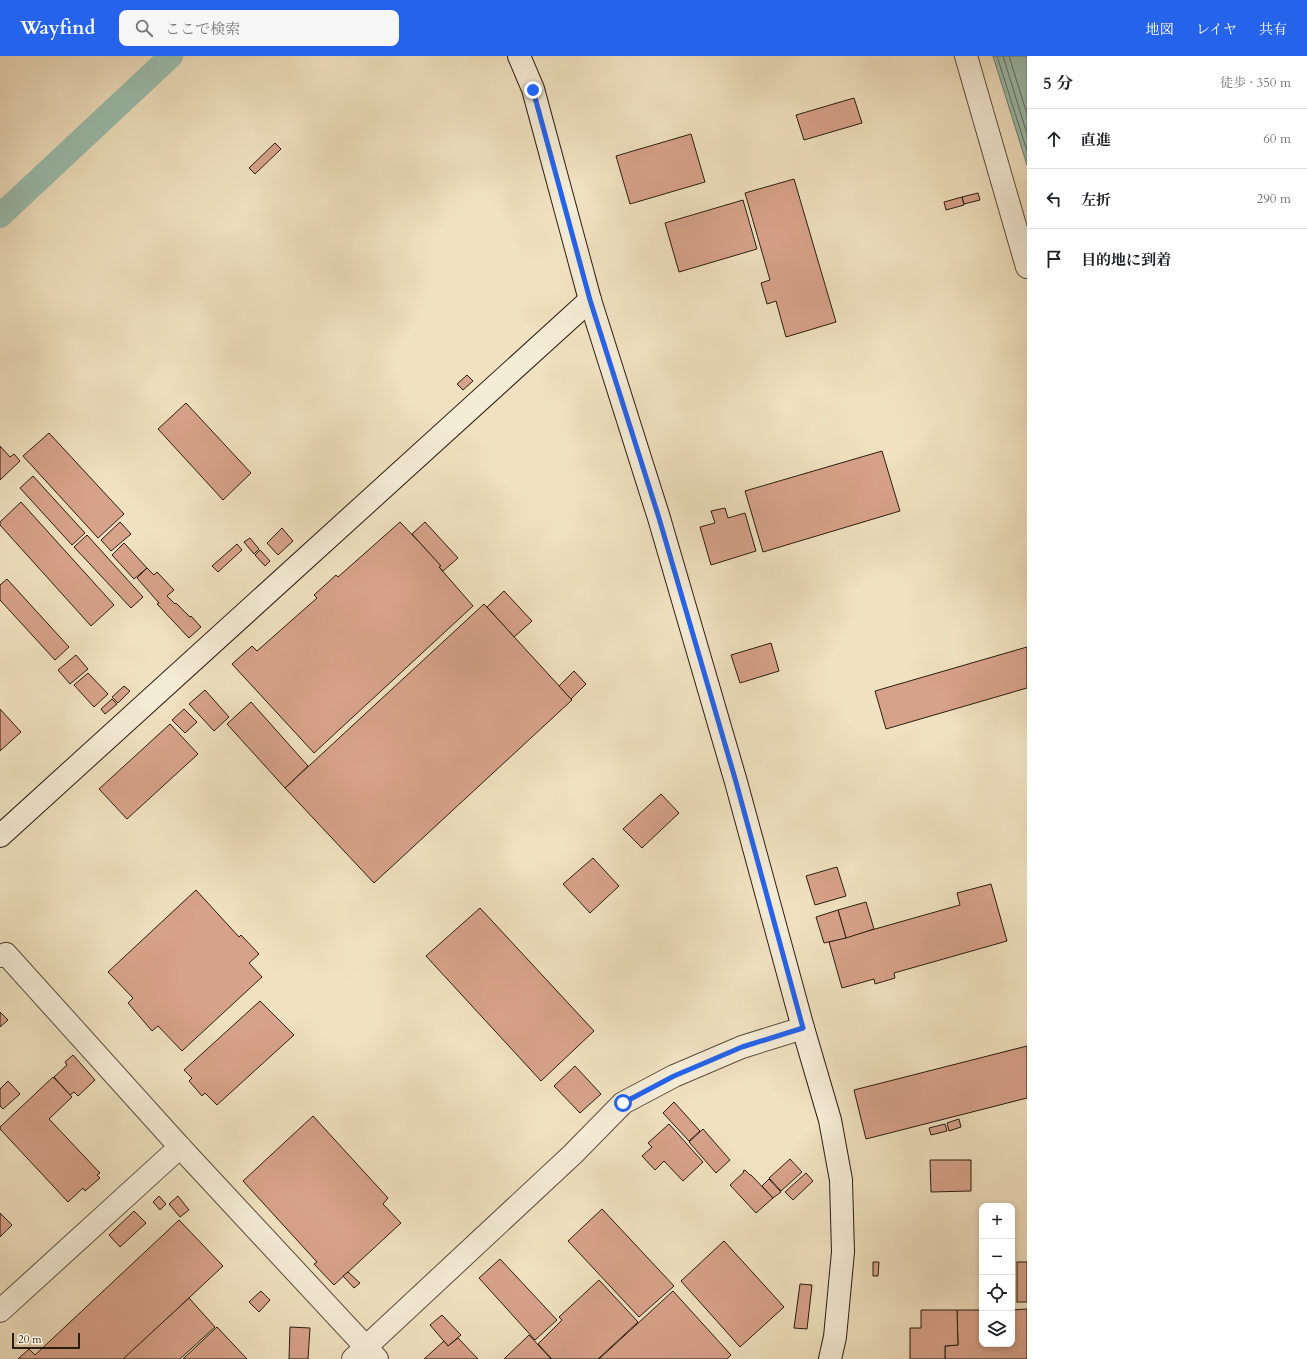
<!DOCTYPE html>
<html lang="ja">
<meta charset="utf-8">
<style>
:root{--surface:#fff;--page:#f6f6f6;--text:#202124;--muted:#757577;--line:#e0e0e0;--accent:#2563eb}
body{margin:0;font-family:Cardo,"Noto Serif JP",serif;background:var(--page);color:var(--text)}
.controls{position:absolute;right:12px;bottom:12px;display:grid;overflow:hidden;border-radius:8px;box-shadow:0 2px 6px #0003}
.controls button{width:36px;height:36px;display:grid;place-items:center;padding:0;border:0;border-bottom:1px solid var(--line);background:var(--surface);color:var(--text);font:20px sans-serif}
.scale{position:absolute;left:12px;bottom:10px;width:68px;box-sizing:border-box;padding-left:4px;border:2px solid #2a1d10;border-top:0;font-size:11px;line-height:14px;white-space:nowrap;color:#2a1d10;-webkit-text-stroke:3px #f5ecd6;paint-order:stroke}
.stop{position:absolute;width:12px;height:12px;margin:-9px;border:3px solid #2563eb;border-radius:50%;background:#fff}
.stop.end{background:#2563eb;border-color:#fff;box-shadow:0 1px 4px #0008}
.list{margin:0;padding:0;list-style:none}
h2{display:flex;justify-content:space-between;align-items:center;height:52px;margin:0;padding:0 16px;font-size:17px}
h2 small{font-size:13px;font-weight:400;color:var(--muted)}
.list li{display:grid;grid-template-columns:26px 1fr auto;gap:12px;align-items:center;box-sizing:border-box;height:60px;padding:0 16px;border-top:1px solid var(--line)}
.list b{display:block;font-size:15px;white-space:nowrap}
.list em{font-size:13px;font-style:normal;color:var(--muted)}
.icon{flex:none;width:22px;height:22px;fill:none;stroke:currentColor;stroke-width:2;stroke-linecap:round;stroke-linejoin:round}
.map{position:relative;flex:none;width:1027px;height:1303px;overflow:hidden}
header{display:flex;align-items:center;gap:24px;box-sizing:border-box;height:56px;padding:0 20px;background:var(--accent);color:#fff}
header strong{font-size:19px}
nav{display:flex;gap:22px;margin-inline-start:auto;font-size:14px}
.search{width:280px;height:36px;background:var(--page);display:flex;align-items:center;gap:10px;box-sizing:border-box;padding:0 14px;border-radius:8px;color:var(--muted);font-size:15px}
main{display:flex}
aside{flex:1;background:var(--surface)}
.map>svg:first-child{display:block}
</style>
<header>
<strong>Wayfind</strong>
<div class="search"><svg class="icon" aria-label="search" viewBox="0 0 24 24"><circle cx="10" cy="10" r="6"/><path d="M15 15l6 6"/></svg>ここで検索</div>
<nav><a>地図</a><a>レイヤ</a><a>共有</a></nav>
</header>
<main>
<div class="map">
<svg width="1027" height="1303" viewBox="0 0 1027 1303">
<rect width="100%" height="100%" fill="#f0e1c0"/>
<filter id="stains"><feTurbulence type="fractalNoise" baseFrequency=".005" numOctaves="4"/><feColorMatrix values="0 0 0 0 .2 0 0 0 0 .09 0 0 0 0 .02 0 0 0 .5 -.17"/></filter>
<radialGradient id="worn" r=".72"><stop offset=".6" stop-color="#630" stop-opacity="0"/><stop offset="1" stop-color="#630" stop-opacity=".3"/></radialGradient>
<polygon fill="#9bbeae" stroke="#6e7e6f" points="993,0 1027,0 1027,109"/>
<g fill="none" stroke-linecap="round" stroke-linejoin="round">
<g stroke="#626e5f" stroke-width="1">
<polyline points="997,0 1027,95"/>
<polyline points="1003,0 1027,78"/>
<polyline points="1009,0 1027,58"/>
</g>
<polyline stroke="#9bbeae" stroke-width="24" points="0,160 171,0"/>
</g>
<g fill="#d7a28a" stroke="#2a1d10">
<polygon points="854,42 862,67 804,84 796,59"/>
<polygon points="691,78 705,126 630,148 616,100"/>
<polygon points="275,87 281,93 255,118 249,112"/>
<polygon points="794,123 836,266 786,281 776,245 767,248 761,227 770,224 745,137"/>
<polygon points="978,137 980,144 964,148 962,141"/>
<polygon points="962,141 964,149 946,154 944,146"/>
<polygon points="743,144 757,193 679,216 665,167"/>
<polygon points="467,319 473,325 463,334 457,328"/>
<polygon points="186,347 251,417 223,444 158,373"/>
<polygon points="49,377 124,458 98,482 23,400"/>
<polygon points="0,390 10,401 14,398 20,405 0,424"/>
<polygon points="882,395 900,455 763,496 745,435"/>
<polygon points="33,420 85,477 72,489 20,432"/>
<polygon points="21,446 114,549 91,570 0,469 0,466"/>
<polygon points="725,452 728,462 745,457 756,495 711,509 700,471 715,467 711,455"/>
<polygon points="120,466 131,478 111,495 101,484"/>
<polygon points="400,466 441,509 439,511 473,550 314,697 232,608 252,590 257,595 317,542 314,539 336,519 338,521"/>
<polygon points="425,466 458,502 443,515 439,511 441,510 412,478"/>
<polygon points="282,472 293,485 278,499 267,487"/>
<polygon points="87,479 143,541 131,552 74,491"/>
<polygon points="250,482 259,493 254,498 244,486"/>
<polygon points="124,487 147,512 134,523 112,499"/>
<polygon points="237,488 242,494 218,516 212,510"/>
<polygon points="260,494 270,505 265,510 255,499"/>
<polygon points="147,512 154,519 157,516 174,534 167,540 175,548 176,547 190,561 191,560 201,571 189,582 157,548 159,547 137,522"/>
<polygon points="7,523 69,591 55,604 0,544 0,529"/>
<polygon points="504,535 532,565 514,581 487,551"/>
<polygon points="484,548 572,644 374,827 285,732"/>
<polygon points="771,587 779,615 740,627 731,599"/>
<polygon points="1027,591 1027,632 886,673 875,635"/>
<polygon points="76,599 88,613 70,628 58,614"/>
<polygon points="574,615 586,628 571,643 559,630"/>
<polygon points="88,617 108,638 94,651 74,629"/>
<polygon points="124,630 130,635 118,647 112,641"/>
<polygon points="205,634 229,661 214,675 189,648"/>
<polygon points="112,643 117,648 105,658 101,653"/>
<polygon points="251,646 308,710 285,732 227,668"/>
<polygon points="0,653 21,676 0,695"/>
<polygon points="184,653 197,666 185,677 172,664"/>
<polygon points="170,668 198,698 127,763 99,733"/>
<polygon points="661,738 679,757 642,792 623,773"/>
<polygon points="593,802 619,830 590,857 563,828"/>
<polygon points="837,811 846,840 815,849 806,820"/>
<polygon points="991,828 1007,885 894,917 895,922 875,928 874,923 842,932 829,886 960,849 957,837"/>
<polygon points="196,834 239,881 241,879 259,898 249,907 262,921 182,995 158,970 152,975 128,947 133,942 108,916"/>
<polygon points="866,846 874,873 846,882 838,854"/>
<polygon points="480,852 594,975 541,1025 426,900"/>
<polygon points="838,854 846,882 824,887 816,861"/>
<polygon points="260,945 294,979 217,1049 205,1037 202,1040 189,1025 192,1022 184,1014"/>
<polygon points="0,956 8,964 0,971"/>
<polygon points="1027,990 1027,1042 866,1083 854,1034"/>
<polygon points="73,999 95,1024 78,1040 74,1036 70,1039 54,1021 67,1009 65,1006"/>
<polygon points="575,1010 601,1038 580,1057 554,1030"/>
<polygon points="53,1021 72,1041 49,1063 100,1117 97,1119 100,1122 85,1135 83,1132 68,1146 0,1073 0,1071"/>
<polygon points="8,1025 20,1038 3,1053 0,1050 0,1033"/>
<polygon points="674,1046 700,1075 689,1085 663,1057"/>
<polygon points="313,1060 388,1142 383,1148 401,1167 334,1229 314,1208 317,1206 243,1125"/>
<polygon points="959,1063 961,1071 949,1075 947,1067"/>
<polygon points="669,1068 703,1106 683,1125 664,1105 655,1114 642,1100 652,1091 648,1087"/>
<polygon points="945,1068 947,1075 931,1079 929,1072"/>
<polygon points="703,1073 730,1104 716,1117 689,1086"/>
<polygon points="790,1103 802,1116 781,1135 769,1122"/>
<polygon points="930,1104 971,1104 971,1135 931,1136"/>
<polygon points="745,1114 750,1119 751,1119 773,1142 756,1157 730,1129 744,1116 743,1115"/>
<polygon points="806,1117 813,1125 793,1144 785,1136"/>
<polygon points="769,1123 781,1136 773,1142 762,1130"/>
<polygon points="159,1140 166,1148 160,1154 153,1146"/>
<polygon points="178,1140 189,1154 180,1161 169,1148"/>
<polygon points="602,1153 674,1230 639,1261 568,1185"/>
<polygon points="134,1155 146,1167 120,1191 109,1179"/>
<polygon points="0,1157 12,1169 0,1181"/>
<polygon points="179,1164 223,1210 124,1303 18,1303 29,1293 35,1299"/>
<polygon points="724,1185 784,1251 740,1291 681,1225"/>
<polygon points="500,1203 557,1264 535,1284 479,1222"/>
<polygon points="873,1206 879,1206 878,1220 873,1220"/>
<rect x="1017" y="1206" width="10" height="40"/>
<polygon points="348,1216 360,1227 354,1232 343,1220"/>
<polygon points="599,1224 638,1266 598,1303 552,1303 538,1288 562,1264 559,1261"/>
<polygon points="800,1228 812,1229 807,1273 794,1272"/>
<polygon points="261,1235 270,1244 259,1256 249,1246"/>
<polygon points="673,1235 731,1299 727,1303 599,1303"/>
<polygon points="189,1242 215,1271 180,1303 123,1303"/>
<polygon points="1027,1253 1027,1303 945,1303 945,1290 958,1289 957,1254 982,1254 982,1288 1012,1288 1012,1254"/>
<polygon points="921,1254 957,1254 958,1289 945,1290 945,1303 910,1303 910,1272 921,1272"/>
<polygon points="442,1259 461,1279 448,1290 430,1269"/>
<polygon points="217,1271 247,1303 183,1303"/>
<polygon points="290,1271 310,1272 308,1303 289,1303"/>
<polygon points="529,1279 551,1303 504,1303"/>
<polygon points="458,1282 478,1303 424,1303 444,1285 448,1290"/>
</g>
<g fill="none" stroke-linecap="round" stroke-linejoin="round">
<defs>
<g id="street">
<polyline points="966,0 1027,211"/>
<polyline points="0,900 6,898 180,1091 377,1303"/>
<polyline points="0,1255 180,1091"/>
<polyline points="353,1303 573,1098 623,1047 674,1020 742,991 803,972"/>
</g>
<g id="secondary">
<polyline points="519,0 533,33 590,244 659,462 736,726 803,972 830,1064 841,1124 843,1196 835,1281 830,1303"/>
<polyline points="0,780 590,244"/>
</g>
</defs>
<use href="#street" stroke="#5c4e3c" stroke-width="24"/>
<use href="#secondary" stroke="#2a1d10" stroke-width="24"/>
<use href="#street" stroke="#f5ecd6" stroke-width="22"/>
<use href="#secondary" stroke="#f5ecd6" stroke-width="22"/>
</g>
<g fill="none" stroke-linecap="round" stroke-linejoin="round">
<polyline stroke="#2563eb" stroke-width="5" points="533,34 590,244 659,462 736,726 803,972 742,991 674,1020 623,1047"/>
</g>
<rect width="100%" height="100%" filter="url(#stains)"/>
<rect width="100%" height="100%" fill="url(#worn)"/>
</svg>
<div class="controls">
<button>+</button>
<button>−</button>
<button><svg class="icon" aria-label="locate" viewBox="0 0 24 24"><circle cx="12" cy="12" r="6"/><path d="M12 2v4M12 18v4M2 12h4M18 12h4"/></svg></button>
<button><svg class="icon" aria-label="layers" viewBox="0 0 24 24"><path d="M12 4l9 5-9 5-9-5zM3 14l9 5 9-5"/></svg></button>
</div>
<div class="scale">20 m</div>
<div class="stop" style="left:623px;top:1047px"></div>
<div class="stop end" style="left:533px;top:34px"></div>
</div>
<aside>
<h2>5 分<small>徒歩 · 350 m</small></h2>
<ul class="list">
<li><svg class="icon" aria-label="ahead" viewBox="0 0 24 24"><path d="M12 20V5M6 11l6-6 6 6"/></svg><div><b>直進</b></div><em>60 m</em></li>
<li><svg class="icon" aria-label="left" viewBox="0 0 24 24"><path d="M17 20v-9H6M10 6l-5 5 5 5"/></svg><div><b>左折</b></div><em>290 m</em></li>
<li><svg class="icon" aria-label="arrive" viewBox="0 0 24 24"><path d="M6 21V4h12l-3 4 3 4H6"/></svg><div><b>目的地に到着</b></div></li>
</ul>
</aside>
</main>
